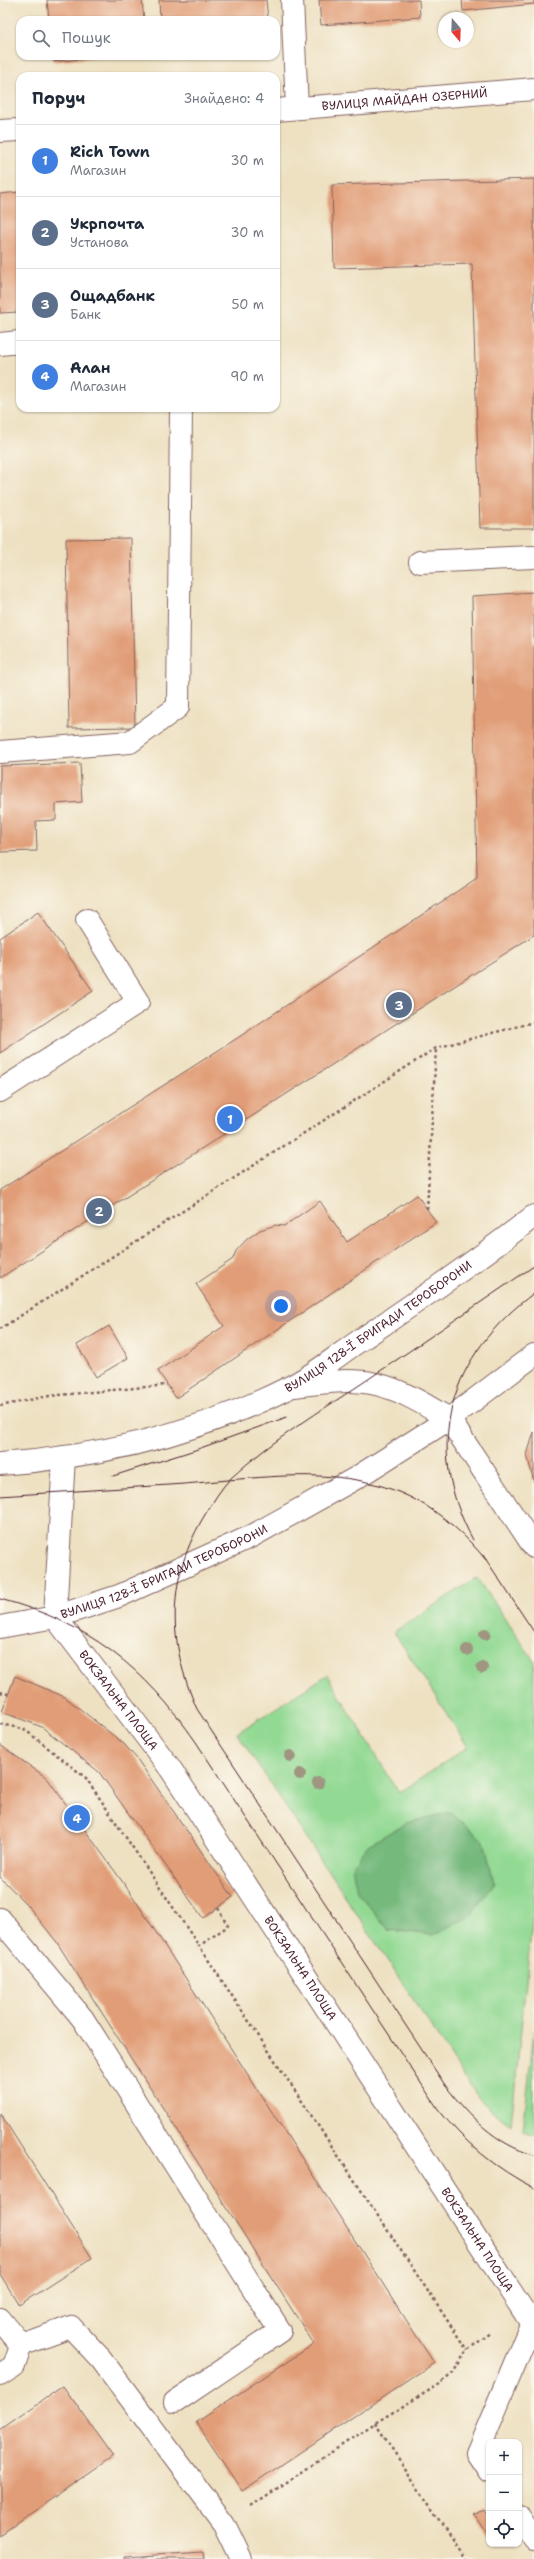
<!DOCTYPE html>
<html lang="uk">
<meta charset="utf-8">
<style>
:root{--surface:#fff;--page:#f2f2f3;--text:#1f2937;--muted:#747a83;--line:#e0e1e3;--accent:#b5179e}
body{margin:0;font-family:"Shantell Sans",sans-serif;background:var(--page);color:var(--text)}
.controls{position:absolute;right:12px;bottom:12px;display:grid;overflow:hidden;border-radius:8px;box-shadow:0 1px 3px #0004}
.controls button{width:36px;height:36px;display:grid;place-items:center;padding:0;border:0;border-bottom:1px solid var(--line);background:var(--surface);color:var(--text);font:20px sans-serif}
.compass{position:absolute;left:438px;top:12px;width:36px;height:36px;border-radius:50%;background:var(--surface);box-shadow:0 1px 3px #0004;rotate:161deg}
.you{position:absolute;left:281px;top:1306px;width:14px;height:14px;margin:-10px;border:3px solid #fff;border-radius:50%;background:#1a73e8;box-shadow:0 0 0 6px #1a73e833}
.badge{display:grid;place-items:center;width:26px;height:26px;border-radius:50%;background:var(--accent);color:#fff;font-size:13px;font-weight:700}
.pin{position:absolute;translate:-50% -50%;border:2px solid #fff;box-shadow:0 1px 4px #0006}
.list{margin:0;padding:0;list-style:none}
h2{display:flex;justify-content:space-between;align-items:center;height:52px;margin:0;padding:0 16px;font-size:17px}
h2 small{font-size:13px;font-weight:400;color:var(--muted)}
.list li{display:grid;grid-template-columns:26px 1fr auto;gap:12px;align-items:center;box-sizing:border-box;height:72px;padding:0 16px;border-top:1px solid var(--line)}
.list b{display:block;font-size:15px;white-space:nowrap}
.list p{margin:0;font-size:13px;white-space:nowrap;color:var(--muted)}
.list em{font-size:13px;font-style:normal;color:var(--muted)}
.icon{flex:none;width:22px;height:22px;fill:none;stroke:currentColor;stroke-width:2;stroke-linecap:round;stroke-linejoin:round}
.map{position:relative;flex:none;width:534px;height:2559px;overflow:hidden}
.search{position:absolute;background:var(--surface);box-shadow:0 1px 3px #0004;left:16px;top:16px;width:264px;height:44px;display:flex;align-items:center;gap:10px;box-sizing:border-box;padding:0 14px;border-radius:12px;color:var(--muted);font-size:15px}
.panel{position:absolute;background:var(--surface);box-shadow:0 1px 3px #0004;left:16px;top:72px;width:264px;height:340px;border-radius:12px}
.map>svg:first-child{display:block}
</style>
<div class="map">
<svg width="534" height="2559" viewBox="0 0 534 2559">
<rect width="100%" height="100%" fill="#fbf7ec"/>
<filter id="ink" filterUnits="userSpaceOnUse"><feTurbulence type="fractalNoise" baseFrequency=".025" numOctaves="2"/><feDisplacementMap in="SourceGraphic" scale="8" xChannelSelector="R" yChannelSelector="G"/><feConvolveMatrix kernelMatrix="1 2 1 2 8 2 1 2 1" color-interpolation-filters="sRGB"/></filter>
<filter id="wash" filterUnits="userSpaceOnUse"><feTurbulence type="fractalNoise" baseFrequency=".012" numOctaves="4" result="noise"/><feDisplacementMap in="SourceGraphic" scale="16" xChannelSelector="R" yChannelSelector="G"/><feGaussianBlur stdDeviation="0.9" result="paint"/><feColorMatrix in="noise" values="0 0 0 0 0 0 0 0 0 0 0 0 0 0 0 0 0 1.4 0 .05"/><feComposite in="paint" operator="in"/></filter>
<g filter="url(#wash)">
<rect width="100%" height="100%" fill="#eee1c2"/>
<g fill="#92d993" stroke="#6e7c5f">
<polygon points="477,1577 534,1661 534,1904 511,2125 490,2110 477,2096 237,1733 327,1675 399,1793 468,1747 394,1632"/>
<polygon points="534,2031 534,2135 523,2131"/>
</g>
<polygon fill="#75b97d" stroke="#606c54" points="450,1812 484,1841 494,1883 470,1916 433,1935 389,1930 357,1892 352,1867 368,1845 406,1823"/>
<g id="blocks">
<g fill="#e19d77">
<polygon points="47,0 142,0 144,20 49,20"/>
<polygon points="159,0 266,0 268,20 160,20"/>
<polygon points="319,0 419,0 420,17 321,25"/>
<polygon points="462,0 534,0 534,4 463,11"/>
<polygon points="53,56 97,56 98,57 54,62"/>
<polygon points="534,179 534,528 480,528 472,264 334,268 332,185"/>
<polygon points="20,192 20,312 0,313 0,194"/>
<polygon points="131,538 135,727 69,728 66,539"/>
<polygon points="534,592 534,935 0,1278 0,1190 236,1039 477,878 472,596"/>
<polygon points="80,763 82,802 56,804 56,820 36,821 37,851 0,852 0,766"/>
<polygon points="38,912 93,991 0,1053 0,938"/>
<polygon points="417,1195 436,1222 176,1398 158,1371 224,1326 196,1284 233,1259 236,1251 247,1239 260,1230 276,1225 284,1226 320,1201 347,1242"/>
<polygon points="109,1326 128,1358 96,1377 77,1345"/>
<polygon points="534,1432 534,1482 527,1455"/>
<polygon points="15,1676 65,1697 124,1744 137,1759 233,1897 203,1918 99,1772 42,1727 2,1712"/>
<polygon points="0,1745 47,1778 130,1892 434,2363 242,2491 196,2422 314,2344 56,1941 29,1907 0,1877"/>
<polygon points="0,2113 92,2258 19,2305 0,2274"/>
<polygon points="63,2386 113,2456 0,2535 0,2430"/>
<polygon points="484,2509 489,2517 489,2537 474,2515"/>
<polygon points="203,2552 204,2559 125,2559 125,2557"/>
</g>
</g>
</g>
<g filter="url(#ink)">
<use href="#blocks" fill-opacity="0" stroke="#836360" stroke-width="1"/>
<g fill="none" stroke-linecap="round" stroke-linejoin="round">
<defs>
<g id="service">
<polyline points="292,0 297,108"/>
<polyline points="0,344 20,342"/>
<polyline points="420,562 534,557"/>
<polyline points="0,752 130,742 178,707 181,408"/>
<polyline points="0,1091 138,1002 87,920"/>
<polyline points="0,1919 83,2019 280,2331 175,2402"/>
<polyline points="0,2319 21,2345 14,2366 0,2375"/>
<polyline points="21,2345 71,2327 101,2359 224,2524 241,2559"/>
<polyline points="489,2471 477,2453 531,2325"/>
<polyline points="519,2517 534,2540"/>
</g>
<g id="pedestrian">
<path id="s1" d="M276 110 534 89"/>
<polyline points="0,131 20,130"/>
</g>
<g id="tertiary">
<polyline points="449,1419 534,1547"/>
<path id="s2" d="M64 1457 55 1617 170 1768 534 2327"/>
</g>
<g id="primary">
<path d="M296 1386C368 1375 387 1381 449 1419"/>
<path id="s3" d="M0 1464C101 1457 199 1433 290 1387 316 1374 340 1353 365 1337 422 1298 479 1259 534 1216"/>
<path id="s4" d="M0 1627 55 1617 119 1596 252 1536 356 1478 449 1419 534 1355"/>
</g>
</defs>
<use href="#service" stroke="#836360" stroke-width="24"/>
<use href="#pedestrian" stroke="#836360" stroke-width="24"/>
<use href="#tertiary" stroke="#836360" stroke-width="24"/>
<use href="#primary" stroke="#836360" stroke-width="24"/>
<g stroke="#836360" stroke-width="2.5" stroke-dasharray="3 3" stroke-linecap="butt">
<polyline points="427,1209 436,1048"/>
<polyline points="0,1329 436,1048 534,1022"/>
<polyline points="0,1406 49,1396 167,1385"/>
<polyline points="0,1692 8,1694"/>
<polyline points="0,1724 24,1729 86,1778 199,1946"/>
<polyline points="218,1908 228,1926 199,1946 467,2350"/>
<polyline points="375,2423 465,2559"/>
<polyline points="251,2506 375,2423 440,2384 453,2373 467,2350 491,2333"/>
</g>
<use href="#service" stroke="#fff" stroke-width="22"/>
<use href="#pedestrian" stroke="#fff" stroke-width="22"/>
<use href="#tertiary" stroke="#fff" stroke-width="22"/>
<use href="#primary" stroke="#fff" stroke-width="22"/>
<g stroke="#4a1f2b" stroke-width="1">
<path d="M534 1266C478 1304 423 1342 367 1380 321 1411 272 1440 231 1478 221 1488 213 1502 206 1513 166 1578 167 1641 197 1709L445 2085C468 2115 496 2145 534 2155"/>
<polyline points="113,1476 195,1450 287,1417"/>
<path d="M0 1496C61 1492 123 1488 184 1484 304 1474 400 1454 486 1560"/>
<path d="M473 1540C421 1445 450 1355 534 1293"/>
<polyline points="483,1555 534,1632"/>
<path d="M0 1599C88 1622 145 1668 196 1742L438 2109C465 2143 495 2168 534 2188"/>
</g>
</g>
<g fill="#a09580">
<circle cx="485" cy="1634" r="6"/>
<circle cx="467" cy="1650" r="6"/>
<circle cx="482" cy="1668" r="6"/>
<circle cx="290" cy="1756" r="6"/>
<circle cx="300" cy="1774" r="6"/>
<circle cx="318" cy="1783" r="6"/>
</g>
</g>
<g text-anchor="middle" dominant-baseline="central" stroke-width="3" stroke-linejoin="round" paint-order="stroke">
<g font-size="12" fill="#4a1f2b" stroke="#fbf7ec">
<text stroke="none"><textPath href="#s1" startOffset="129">ВУЛИЦЯ МАЙДАН ОЗЕРНИЙ</textPath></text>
<text stroke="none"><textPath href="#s3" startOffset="409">ВУЛИЦЯ 128-Ї БРИГАДИ ТЕРОБОРОНИ</textPath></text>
<text stroke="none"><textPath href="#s4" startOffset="174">ВУЛИЦЯ 128-Ї БРИГАДИ ТЕРОБОРОНИ</textPath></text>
<text stroke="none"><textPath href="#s2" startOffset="265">ВОКЗАЛЬНА ПЛОЩА</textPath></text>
<text stroke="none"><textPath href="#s2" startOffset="589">ВОКЗАЛЬНА ПЛОЩА</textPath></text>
<text stroke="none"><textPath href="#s2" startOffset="913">ВОКЗАЛЬНА ПЛОЩА</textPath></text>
</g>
</g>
</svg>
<div class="controls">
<button>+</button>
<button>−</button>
<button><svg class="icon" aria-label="locate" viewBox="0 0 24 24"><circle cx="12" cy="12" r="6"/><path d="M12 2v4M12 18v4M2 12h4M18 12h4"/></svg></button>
</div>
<svg class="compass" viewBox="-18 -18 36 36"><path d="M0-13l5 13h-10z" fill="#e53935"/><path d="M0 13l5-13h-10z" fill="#747a83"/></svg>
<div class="you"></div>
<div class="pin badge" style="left:230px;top:1119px;background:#3f7fe0">1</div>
<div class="pin badge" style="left:99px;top:1211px;background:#5c6f8a">2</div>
<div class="pin badge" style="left:399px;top:1005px;background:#5c6f8a">3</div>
<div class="pin badge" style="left:77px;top:1818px;background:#3f7fe0">4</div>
<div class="search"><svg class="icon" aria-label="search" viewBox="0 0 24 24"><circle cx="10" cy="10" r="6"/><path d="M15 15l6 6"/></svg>Пошук</div>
<section class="panel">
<h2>Поруч<small>Знайдено: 4</small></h2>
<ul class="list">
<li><span class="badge" style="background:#3f7fe0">1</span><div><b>Rich Town</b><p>Магазин</p></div><em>30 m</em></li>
<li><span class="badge" style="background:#5c6f8a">2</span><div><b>Укрпочта</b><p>Установа</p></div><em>30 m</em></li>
<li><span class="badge" style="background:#5c6f8a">3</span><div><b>Ощадбанк</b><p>Банк</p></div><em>50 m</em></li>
<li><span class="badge" style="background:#3f7fe0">4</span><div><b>Алан</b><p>Магазин</p></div><em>90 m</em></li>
</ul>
</section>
</div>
